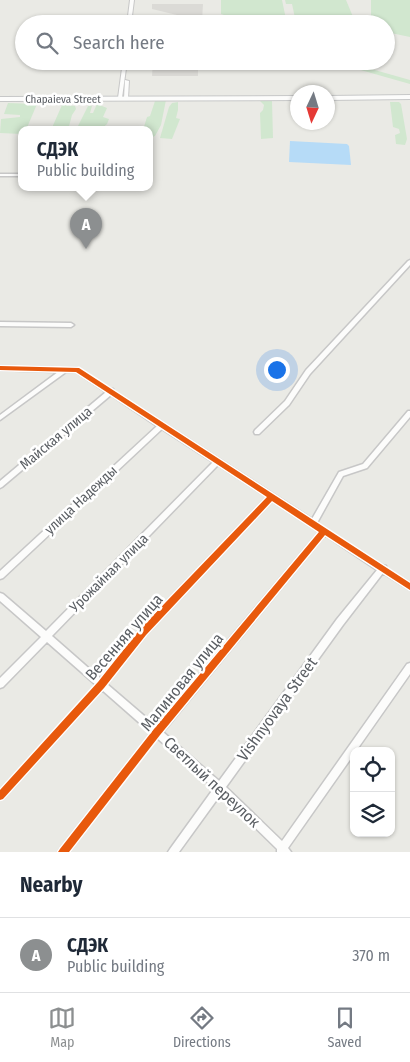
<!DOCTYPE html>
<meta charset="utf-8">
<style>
:root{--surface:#fff;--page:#f2f2f3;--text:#1f2937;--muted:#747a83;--line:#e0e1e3;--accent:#8c8f90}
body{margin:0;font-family:"Fira Sans Condensed",sans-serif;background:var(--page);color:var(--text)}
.controls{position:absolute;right:15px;bottom:15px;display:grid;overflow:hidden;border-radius:10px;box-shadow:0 1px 4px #0004}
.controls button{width:45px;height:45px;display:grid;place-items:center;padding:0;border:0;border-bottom:1px solid var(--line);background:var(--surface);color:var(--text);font:25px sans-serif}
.compass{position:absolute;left:290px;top:85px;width:45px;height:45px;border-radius:50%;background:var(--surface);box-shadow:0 1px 4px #0004;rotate:184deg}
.you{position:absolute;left:276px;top:369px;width:18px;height:18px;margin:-12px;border:4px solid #fff;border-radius:50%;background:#1a73e8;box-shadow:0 0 0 8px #1a73e833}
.badge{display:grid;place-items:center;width:32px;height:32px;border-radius:50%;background:var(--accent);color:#fff;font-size:16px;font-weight:700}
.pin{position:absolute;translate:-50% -41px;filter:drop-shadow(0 1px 2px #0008)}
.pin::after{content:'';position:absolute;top:26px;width:18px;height:15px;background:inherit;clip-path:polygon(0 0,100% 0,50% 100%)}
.popup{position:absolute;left:18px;top:126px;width:135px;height:65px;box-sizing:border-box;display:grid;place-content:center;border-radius:10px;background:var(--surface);filter:drop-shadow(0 1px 4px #0005);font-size:16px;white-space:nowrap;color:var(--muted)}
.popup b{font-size:19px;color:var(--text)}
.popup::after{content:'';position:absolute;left:50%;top:100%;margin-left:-10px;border:10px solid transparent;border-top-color:var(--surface)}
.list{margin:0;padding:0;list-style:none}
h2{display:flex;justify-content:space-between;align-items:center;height:65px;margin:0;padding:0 20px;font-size:21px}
h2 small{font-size:16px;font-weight:400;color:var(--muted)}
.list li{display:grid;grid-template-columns:32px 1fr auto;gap:15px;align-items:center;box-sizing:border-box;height:75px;padding:0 20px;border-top:1px solid var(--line)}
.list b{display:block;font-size:19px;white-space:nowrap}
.list p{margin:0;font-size:16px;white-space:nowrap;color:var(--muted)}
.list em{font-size:16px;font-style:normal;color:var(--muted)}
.icon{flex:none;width:28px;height:28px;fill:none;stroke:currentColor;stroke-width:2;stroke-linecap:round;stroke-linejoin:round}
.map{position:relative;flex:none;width:410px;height:852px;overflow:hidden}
.search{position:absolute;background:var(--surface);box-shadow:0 1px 4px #0004;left:15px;right:15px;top:15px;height:55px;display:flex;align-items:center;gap:12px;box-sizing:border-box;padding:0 18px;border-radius:28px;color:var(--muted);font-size:19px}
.sheet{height:140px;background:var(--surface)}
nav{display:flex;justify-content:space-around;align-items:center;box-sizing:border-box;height:70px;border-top:1px solid var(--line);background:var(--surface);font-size:14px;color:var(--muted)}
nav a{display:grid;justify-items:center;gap:2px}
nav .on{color:var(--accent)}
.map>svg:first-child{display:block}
</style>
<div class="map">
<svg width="410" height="852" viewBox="0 0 410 852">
<rect width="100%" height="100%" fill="#eaeae5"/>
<g fill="#dbdad6">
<polygon points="152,4 203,4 202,21 152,9"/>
<polygon points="153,61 198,61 198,76 152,76"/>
</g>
<polygon fill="#dedcd4" points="124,16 123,24 56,24 57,17"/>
<g fill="#d1e7cf">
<polygon points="221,0 282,0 287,24 249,24 229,18 230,17 221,14"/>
<polygon points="285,0 346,0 356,24 295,24 295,19 295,24 291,24 289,19 295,18 292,4 286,4"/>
<polygon points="371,0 410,0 410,37 386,32 386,24 371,24"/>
<polygon points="343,61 410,80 410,84 343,65"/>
<polygon points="166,100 161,125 155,136 150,138 150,130 143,130 147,117 150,116 155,101"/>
<polygon points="260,101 272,101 273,138 261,139 260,113 263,110 264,105"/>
<polygon points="178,102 178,110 176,118 180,119 172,139 160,138 169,107 172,103"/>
<polygon points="390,102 399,102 401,104 407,139 405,145 396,144 395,135 400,133 399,129 393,127"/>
<polygon points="8,103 37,104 26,130 22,130 22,134 0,133 1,119 20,117 20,115 4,114"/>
<polygon points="97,104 107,108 103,117 109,119 107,124 100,130 76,130 88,106 92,106 90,113 93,113"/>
<polygon points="62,105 75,106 76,109 72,115 68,130 51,130"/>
</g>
<polygon fill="#b6dbf7" points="290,141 347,144 349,146 351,165 289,162"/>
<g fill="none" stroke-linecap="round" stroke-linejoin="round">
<defs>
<g id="minor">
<rect x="0" y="174" width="22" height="2"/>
<polygon points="410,260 410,265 310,374 289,405 259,434 255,434 254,432 255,430 285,401 306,370 408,261"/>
<polygon points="0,322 71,323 74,325 71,327 0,326"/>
<path d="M0 366 77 368 111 389H113L114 391 312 519 339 472 363 464 408 411H410V417L367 468 343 476 317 523 382 565 386 566V568L410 583V590L383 573 343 625 226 787 282 841 407 664 410 663V674L356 751H354V754L288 848 291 852H277V849L221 794 179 852H168L170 849 214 788 157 738 69 852H58L60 849 151 733 102 690 3 799 0 800V790L96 685 47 642 3 687 0 688V678L41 637 0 601V593L3 594 46 631 213 462 162 429 3 578 0 579V571L157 426 111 395 2 487 0 488V481L106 392 76 372H66L0 420V415L58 372 0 370ZM218 465 267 497 140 629 101 679 52 636ZM272 501 319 532 156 726 107 684 146 635ZM325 535 377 570 337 619 219 781 163 732Z"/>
</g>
<g id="tertiary">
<polygon points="130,0 134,0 131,24 127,24"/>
<polygon points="123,61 127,61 122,98 120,99 118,98"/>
<polygon points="125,80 129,81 128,98 126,99 124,98"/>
</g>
<g id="secondary">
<polygon points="410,95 410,99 328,100 328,96"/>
<polygon points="298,96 298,100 0,101 0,97"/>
</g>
</defs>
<use href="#minor" stroke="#c7c7c7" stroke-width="3"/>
<use href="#tertiary" stroke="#c7c7c7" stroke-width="2"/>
<use href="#secondary" stroke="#c7c8c8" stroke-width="2"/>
<use href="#minor" fill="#fcfcfb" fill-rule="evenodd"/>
<use href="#tertiary" fill="#fcfcfb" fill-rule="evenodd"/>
<use href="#secondary" fill="#fcfcfb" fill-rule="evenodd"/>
<defs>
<polygon id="cycleway" points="0,366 79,368 410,583 410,590 325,535 160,735 69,852 58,852 60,849 154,729 319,532 272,501 146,635 104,688 3,799 0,800 0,790 98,682 140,629 267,497 76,372 0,370"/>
</defs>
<use href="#cycleway" stroke="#fff" stroke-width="3"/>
<use href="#cycleway" fill="#e8590c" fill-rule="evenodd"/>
</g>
<g text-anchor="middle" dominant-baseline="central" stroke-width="5" stroke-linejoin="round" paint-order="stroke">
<g font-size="11" fill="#5a5e63" stroke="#fff">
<text x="63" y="99">Chapaieva Street</text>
</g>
<g font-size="14" fill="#5a5e63" stroke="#fff">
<text transform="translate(56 438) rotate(-40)">Майская улица</text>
<text transform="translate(81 500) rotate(-43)">улица Надежды</text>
<text transform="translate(109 573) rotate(-45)">Урожайная улица</text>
</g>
<g font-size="16" fill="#5a5e63" stroke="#fff">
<text transform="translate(124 637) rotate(-49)">Весенняя улица</text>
<text transform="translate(182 682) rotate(-51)">Малиновая улица</text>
<text transform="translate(277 709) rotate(-54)">Vishnyovaya Street</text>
<text transform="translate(212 782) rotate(43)">Светлый переулок</text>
</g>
</g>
</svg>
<div class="controls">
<button><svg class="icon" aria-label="locate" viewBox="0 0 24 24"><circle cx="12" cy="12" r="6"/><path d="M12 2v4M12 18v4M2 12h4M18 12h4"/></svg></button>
<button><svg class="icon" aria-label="layers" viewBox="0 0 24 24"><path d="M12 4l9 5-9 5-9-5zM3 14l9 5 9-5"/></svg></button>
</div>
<svg class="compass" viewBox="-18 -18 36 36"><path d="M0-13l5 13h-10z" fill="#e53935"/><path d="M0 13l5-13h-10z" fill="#747a83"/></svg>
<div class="you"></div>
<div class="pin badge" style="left:86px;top:249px">A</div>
<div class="popup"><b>СДЭК</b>Public building</div>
<div class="search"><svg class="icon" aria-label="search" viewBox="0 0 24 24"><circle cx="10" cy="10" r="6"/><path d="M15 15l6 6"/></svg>Search here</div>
</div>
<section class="sheet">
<h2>Nearby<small></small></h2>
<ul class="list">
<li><span class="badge">A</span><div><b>СДЭК</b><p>Public building</p></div><em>370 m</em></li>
</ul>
</section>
<nav>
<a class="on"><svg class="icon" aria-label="map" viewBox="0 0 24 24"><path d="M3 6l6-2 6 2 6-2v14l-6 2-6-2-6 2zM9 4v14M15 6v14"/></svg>Map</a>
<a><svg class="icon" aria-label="directions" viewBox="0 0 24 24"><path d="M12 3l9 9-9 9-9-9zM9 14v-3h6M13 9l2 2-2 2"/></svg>Directions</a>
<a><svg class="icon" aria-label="saved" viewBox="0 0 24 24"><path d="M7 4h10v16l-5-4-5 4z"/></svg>Saved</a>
</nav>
